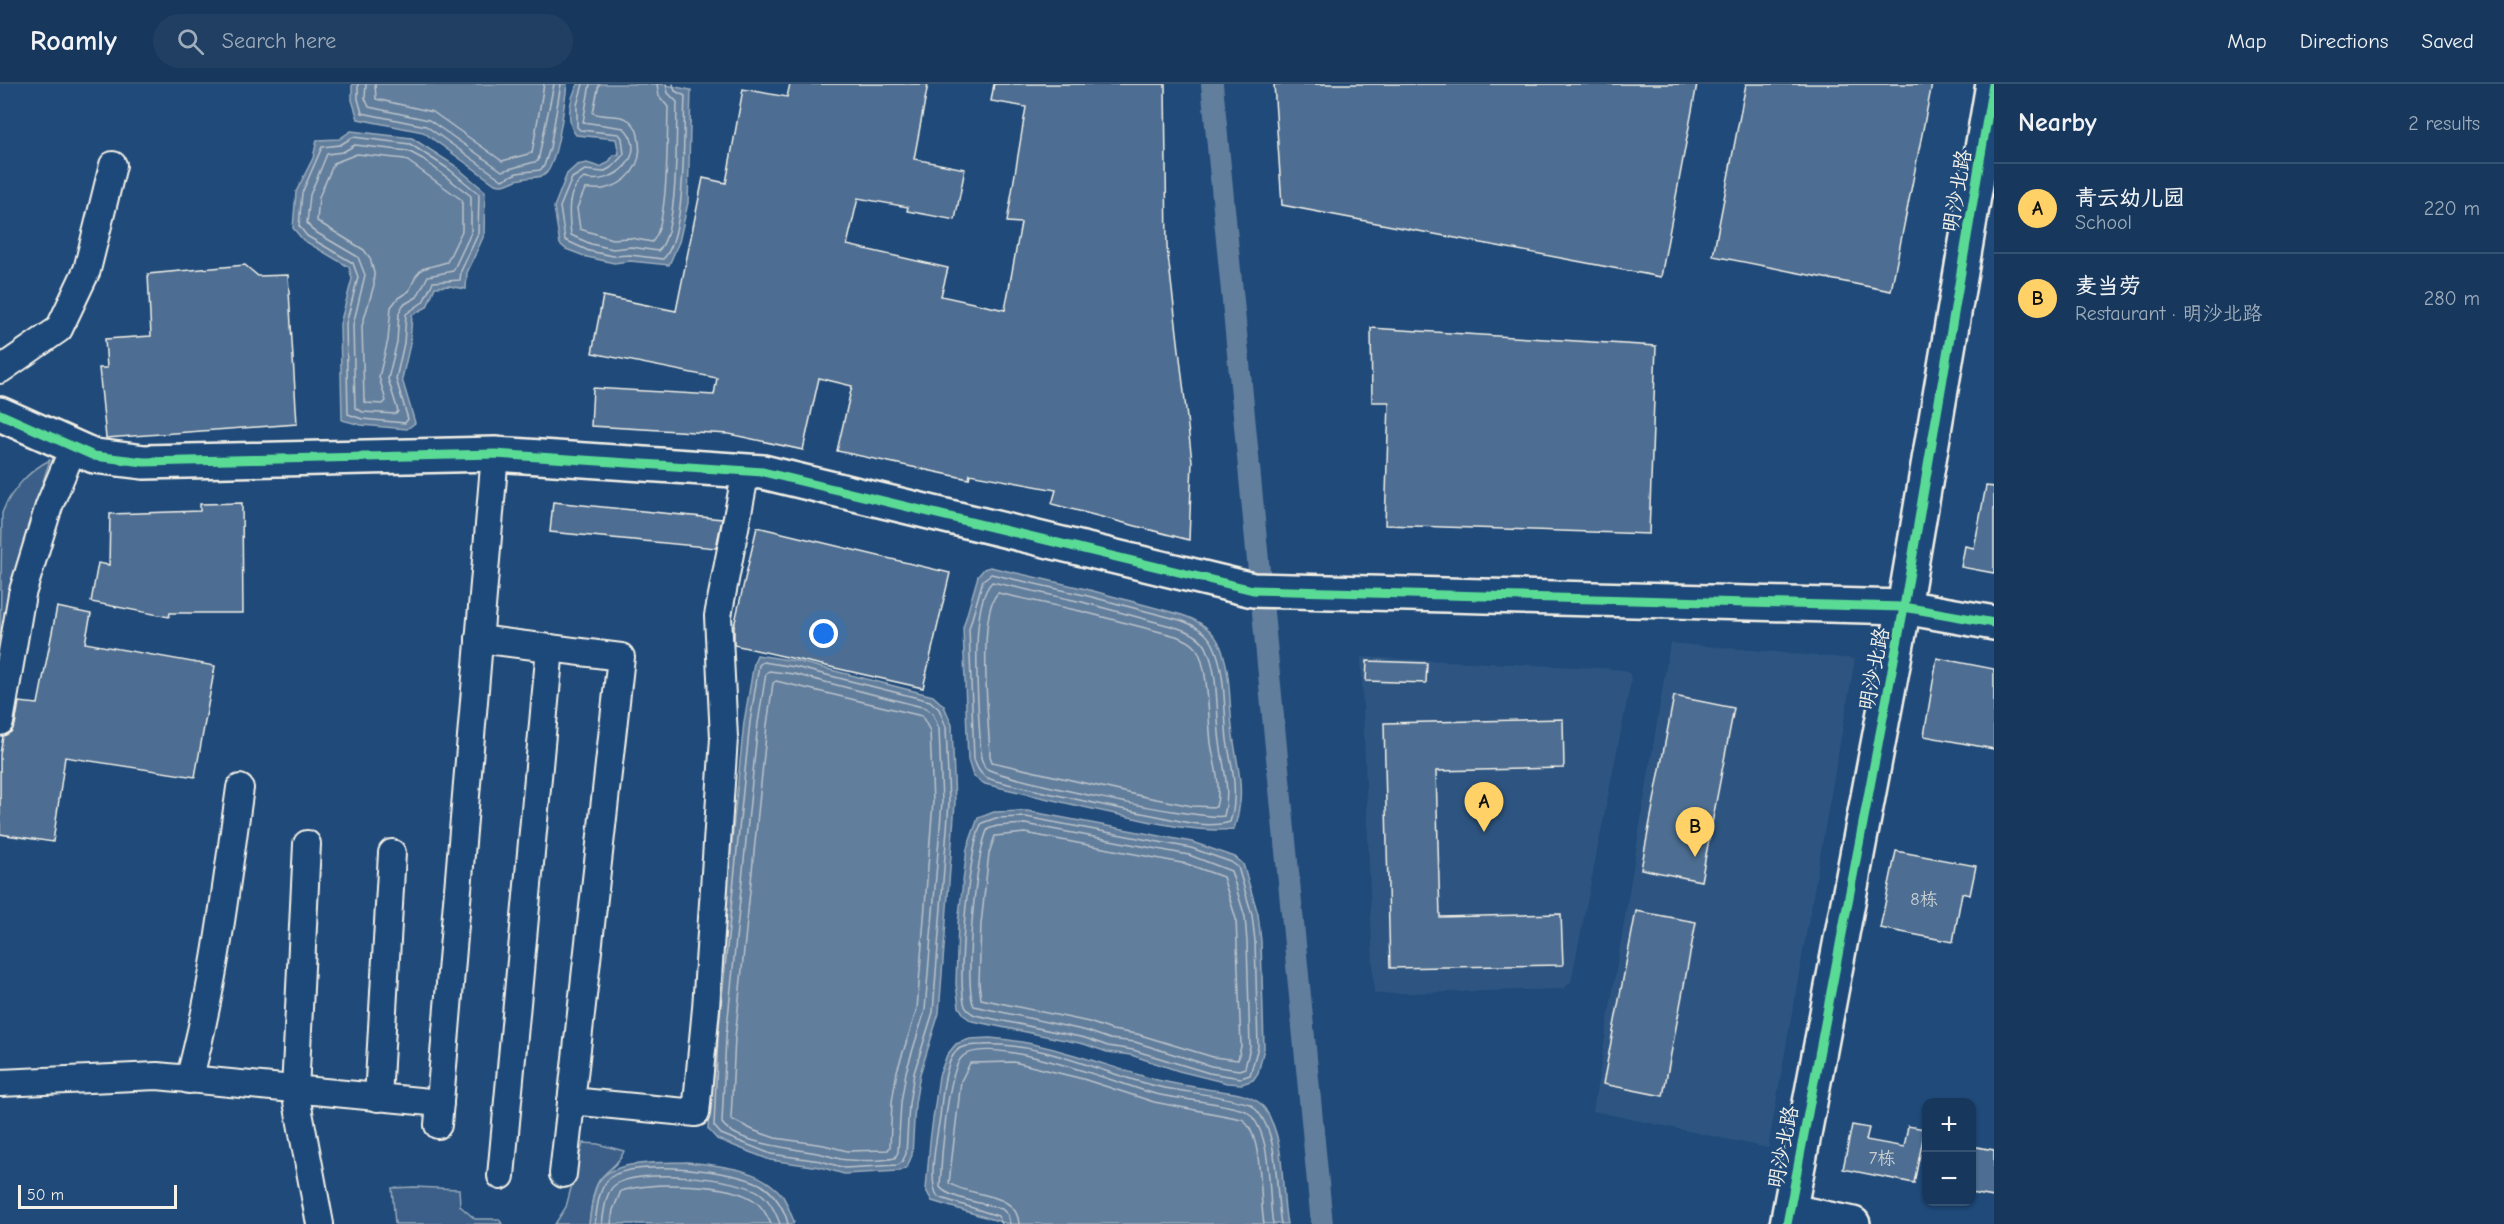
<!DOCTYPE html>
<meta charset="utf-8">
<style>
:root{--surface:#17385c;--page:#203f62;--text:#f1f3f6;--muted:#9eacbb;--line:#365272;--accent:#ffd166}
body{margin:0;font-family:"Comic Neue","LXGW WenKai TC",sans-serif;background:var(--page);color:var(--text)}
.controls{position:absolute;right:18px;bottom:18px;display:grid;overflow:hidden;border-radius:12px;box-shadow:0 2px 4px #0004}
.controls button{width:54px;height:54px;display:grid;place-items:center;padding:0;border:0;border-bottom:2px solid var(--line);background:var(--surface);color:var(--text);font:30px sans-serif}
.scale{position:absolute;left:18px;bottom:15px;width:159px;box-sizing:border-box;padding-left:6px;border:3px solid #f4f1e8;border-top:0;font-size:16px;line-height:21px;white-space:nowrap;color:#f4f1e8;-webkit-text-stroke:4px #1f4a7a;paint-order:stroke}
.you{position:absolute;left:824px;top:550px;width:21px;height:21px;margin:-15px;border:4px solid #fff;border-radius:50%;background:#1a73e8;box-shadow:0 0 0 9px #1a73e833}
.badge{display:grid;place-items:center;width:39px;height:39px;border-radius:50%;background:var(--accent);color:#111;font-size:20px;font-weight:700}
.pin{position:absolute;translate:-50% -50px;filter:drop-shadow(0 2px 3px #0008)}
.pin::after{content:'';position:absolute;top:32px;width:21px;height:18px;background:inherit;clip-path:polygon(0 0,100% 0,50% 100%)}
.list{margin:0;padding:0;list-style:none}
h2{display:flex;justify-content:space-between;align-items:center;height:78px;margin:0;padding:0 24px;font-size:26px}
h2 small{font-size:20px;font-weight:400;color:var(--muted)}
.list li{display:grid;grid-template-columns:39px 1fr auto;gap:18px;align-items:center;box-sizing:border-box;height:90px;padding:0 24px;border-top:2px solid var(--line)}
.list b{display:block;font-size:22px;white-space:nowrap}
.list p{margin:0;font-size:20px;white-space:nowrap;color:var(--muted)}
.list em{font-size:20px;font-style:normal;color:var(--muted)}
.icon{flex:none;width:33px;height:33px;fill:none;stroke:currentColor;stroke-width:2;stroke-linecap:round;stroke-linejoin:round}
.map{position:relative;flex:none;width:1994px;height:1140px;overflow:hidden}
header{display:flex;align-items:center;gap:36px;box-sizing:border-box;height:84px;padding:0 30px;background:var(--surface);border-bottom:2px solid var(--line)}
header strong{font-size:28px}
nav{display:flex;gap:33px;margin-inline-start:auto;font-size:21px}
.search{width:420px;height:54px;background:var(--page);display:flex;align-items:center;gap:15px;box-sizing:border-box;padding:0 21px;border-radius:33px;color:var(--muted);font-size:22px}
main{display:flex}
aside{flex:1;background:var(--surface)}
.map>svg:first-child{display:block}
</style>
<header>
<strong>Roamly</strong>
<div class="search"><svg class="icon" aria-label="search" viewBox="0 0 24 24"><circle cx="10" cy="10" r="6"/><path d="M15 15l6 6"/></svg>Search here</div>
<nav><a>Map</a><a>Directions</a><a>Saved</a></nav>
</header>
<main>
<div class="map">
<svg width="1994" height="1140" viewBox="0 0 1994 1140">
<rect width="100%" height="100%" fill="#1f4a7a"/>
<filter id="ink" filterUnits="userSpaceOnUse"><feTurbulence type="fractalNoise" baseFrequency=".0167" numOctaves="2"/><feDisplacementMap in="SourceGraphic" scale="12" xChannelSelector="R" yChannelSelector="G"/><feConvolveMatrix kernelMatrix="1 2 1 2 8 2 1 2 1" color-interpolation-filters="sRGB"/></filter>
<g filter="url(#ink)">
<g fill="#2d5581">
<polygon points="1670,559 1855,575 1768,1064 1593,1027"/>
<polygon points="1361,573 1600,584 1624,586 1630,590 1631,597 1571,898 1563,905 1374,910"/>
</g>
<g fill="#3a5f88" stroke="#97a8b8" stroke-width="1.5">
<path d="M50 376 30 438 0 563 2 429C10 408 29 386 50 376Z"/>
<path d="M583 1059 598 1060 624 1067C619 1081 607 1085 599 1097 592 1108 591 1127 589 1140H555L566 1123Z"/>
<polygon points="414,1103 459,1105 460,1122 475,1135 499,1135 502,1140 395,1140 392,1104"/>
</g>
<g fill="#627e9d" stroke="#9cacbb" stroke-width="1.5">
<path d="M352 0H567C565 16 557 84 544 91 539 94 528 93 521 95 511 96 506 104 495 100L423 48 358 35 352 16Z"/>
<path d="M578 0H661L691 6 688 119 679 158 669 181 630 177 614 179 587 173 566 165 560 160 554 123 567 90 577 81 587 79 600 83 608 79 613 72 619 70 616 55 576 51C565 38 570 14 578 0Z"/>
<polygon points="351,47 412,54 454,81 485,107 484,151 467,189 466,205 449,202 435,203 427,223 412,231 410,260 402,295 415,339 407,345 361,341 342,336 340,240 352,195 349,183 303,156 293,144 296,108 313,74 317,56 339,55"/>
<path d="M990 483 1086 505 1182 531C1197 536 1210 543 1218 557 1233 585 1228 627 1234 658 1237 678 1242 697 1240 718 1239 727 1237 736 1234 745 1196 749 1157 739 1120 731 1082 723 1044 714 1006 705L985 700 973 692 968 676 963 544 978 492 984 485Z"/>
<polygon points="757,571 796,577 933,612 944,622 952,641 955,719 939,929 920,990 915,1020 912,1071 907,1083 900,1087 844,1090 820,1083 770,1076 717,1055 708,1045 712,952 744,638 754,579"/>
<polygon points="1027,727 1192,758 1235,773 1243,780 1258,830 1261,857 1264,964 1261,977 1258,989 1253,996 1242,1000 1227,999 1179,987 1131,971 1107,968 1084,960 972,937 965,932 959,923 956,900 958,839 967,765 978,734 994,728"/>
<path d="M990 954C1049 958 1101 981 1157 996 1173 1000 1190 1002 1206 1005 1224 1008 1254 1008 1265 1025 1287 1058 1280 1103 1287 1140H1008L932 1117 926 1106 930 1057 939 992 947 971 956 960 970 955Z"/>
<path d="M687 1078C719 1082 759 1083 782 1111 787 1118 790 1129 794 1137L793 1140H589C591 1126 592 1111 598 1099 610 1075 664 1079 687 1078Z"/>
</g>
<g fill="none" stroke-linecap="round" stroke-linejoin="round">
<g stroke="#bac3ca" stroke-width="1.5">
<polyline points="358,0 358,15 362,29 426,42 502,96 517,89 540,86 544,82 550,64 561,0"/>
<polyline points="366,0 365,14 369,23 429,36 502,87 538,77 554,0"/>
<polyline points="375,0 376,15 433,28 502,77 532,69 544,0"/>
<path d="M583 0 577 21V43L580 46 619 50 622 54 624 70 612 83 603 88 585 86 572 94 560 123 565 156 589 167 613 172 630 171 663 175C687 154 683 46 685 12L675 7 673 0"/>
<path d="M590 0 583 38 624 44C650 70 614 103 584 94 565 107 569 132 571 151L591 160 613 165 631 163 658 167C679 149 676 48 677 18L668 9 666 0"/>
<path d="M599 0 593 29C605 34 619 29 630 37 637 43 638 50 639 58 643 81 627 101 603 105 597 106 591 104 585 105L577 124 580 145 612 155 631 154 652 158C669 142 667 49 668 23L659 12 657 0"/>
<polygon points="353,53 410,60 450,86 479,110 478,150 461,187 460,196 433,198 423,218 406,230 404,259 396,295 408,335 405,339 362,335 348,330 346,240 358,193 353,179 307,152 299,142 302,109 322,63 340,61"/>
<polygon points="355,61 408,67 423,75 471,112 471,149 453,187 428,192 417,213 403,221 399,229 397,258 388,295 398,327 396,330 363,328 355,324 353,241 365,191 358,173 312,146 307,139 310,111 327,70 343,68"/>
<polygon points="357,70 405,75 462,116 462,147 447,178 422,185 416,192 409,207 398,214 391,223 388,256 379,293 386,317 383,320 366,319 364,316 362,242 374,201 374,189 370,174 364,166 317,137 319,113 334,79"/>
<path d="M991 490 1084 511 1180 536C1194 541 1206 547 1213 560 1226 586 1224 628 1227 656 1230 676 1236 695 1234 716 1234 723 1232 732 1230 738 1207 745 1180 737 1157 732 1107 723 1057 711 1008 700 989 695 980 695 974 675L969 545 983 496Z"/>
<path d="M992 498 1082 518 1178 544C1190 548 1202 553 1207 565 1219 591 1216 630 1220 658 1223 683 1231 706 1224 732 1203 737 1005 696 985 684L981 674C980 637 967 522 992 498Z"/>
<path d="M998 509 1080 527 1176 552C1184 555 1193 558 1198 567 1209 589 1208 633 1211 659 1214 680 1222 702 1216 723L1192 722 1146 713 992 678 990 672C989 641 977 528 998 509Z"/>
<polygon points="763,578 795,583 930,617 939,625 946,643 949,719 933,928 914,989 909,1020 906,1070 902,1078 898,1081 845,1084 821,1077 771,1070 721,1050 714,1042 718,952 750,638 759,581"/>
<path d="M769 587 794 590 926 624 933 630 939 645 942 718 925 926 906 988 901 1019 898 1068 895 1074C880 1077 864 1077 849 1076 839 1076 831 1072 822 1070 796 1064 738 1061 722 1039L726 953 758 639 766 589Z"/>
<polygon points="776,597 922,632 930,647 933,718 917,925 897,987 892,1018 890,1063 888,1066 847,1067 824,1061 775,1054 755,1047 731,1035 735,954 767,641 773,599"/>
<path d="M1026 733 1191 764 1231 778 1238 783 1252 831 1255 857 1258 963 1250 991 1241 994 1209 989 1133 966 1108 962 1085 954 975 931C971 929 967 927 965 922 956 897 969 761 982 739L996 734Z"/>
<path d="M1025 740 1189 771 1231 787 1245 833 1247 858 1250 963 1245 984 1239 986 1211 982 1135 958 1110 955 1087 947 974 922C963 902 976 765 988 745L997 742Z"/>
<polygon points="1025,749 1187,780 1223,793 1236,835 1241,962 1238,976 1213,973 1137,950 1112,946 1089,938 981,915 979,899 981,840 989,769 995,752"/>
<path d="M595 1140C597 1125 598 1103 611 1093 635 1075 738 1086 763 1102 775 1110 785 1126 788 1140"/>
<path d="M602 1140C604 1129 605 1108 615 1101 636 1084 738 1093 760 1109 770 1116 776 1129 780 1140"/>
<path d="M611 1140 613 1126 621 1107C652 1098 729 1098 755 1117 763 1123 767 1131 771 1140"/>
<path d="M1002 1140 998 1132 938 1113C927 1098 937 1052 940 1033 942 1015 944 974 960 964 967 961 975 961 983 961 1046 958 1100 990 1160 1003 1189 1009 1221 1011 1250 1020 1282 1045 1274 1104 1281 1140"/>
<path d="M1010 1140 1008 1131 1002 1125C988 1120 947 1114 940 1103 941 1079 947 987 962 973 990 948 1121 1001 1156 1010 1186 1017 1217 1017 1246 1027 1274 1048 1267 1108 1273 1140"/>
<path d="M1019 1140C1017 1106 970 1114 949 1099L961 997 970 979 1014 978 1083 995 1154 1018 1242 1035C1264 1051 1259 1114 1264 1140"/>
</g>
<polyline stroke="#627e9d" stroke-width="22" points="1212,0 1322,1140"/>
</g>
<g fill="#4d6e92" stroke="#f4f1e8" stroke-width="1.5">
<polygon points="790,0 928,0 914,75 965,85 955,136 907,127 908,123 858,114 847,161 948,184 941,212 1005,226 1021,139 1007,138 1026,23 991,17 994,0 1165,0 1167,163 1192,377 1189,456 1052,420 1056,406 970,390 969,395 837,367 852,302 819,294 803,366 729,350 591,342 593,304 714,311 717,294 592,269 603,212 676,227 703,94 726,99 743,5 787,13"/>
<polygon points="1274,0 1697,0 1661,193 1282,121"/>
<polygon points="1746,0 1932,0 1891,207 1713,172"/>
<polygon points="245,181 258,192 288,191 297,340 106,354 99,284 107,284 105,255 151,252 148,190"/>
<polygon points="1371,244 1656,262 1649,450 1385,441 1389,318 1372,318"/>
<polygon points="1986,402 1994,403 1994,489 1961,483 1965,462 1974,464"/>
<polygon points="553,418 722,435 716,464 550,448"/>
<polygon points="242,419 243,529 170,529 169,533 91,518 98,479 109,481 110,430 200,427 200,420"/>
<polygon points="757,443 950,489 923,604 734,561 734,542"/>
<polygon points="57,523 91,530 85,559 215,582 195,693 65,673 53,758 0,750 0,670 3,652 11,648 15,641 19,618 38,620"/>
<polygon points="1937,574 1994,585 1994,665 1924,652"/>
<polygon points="1367,577 1427,579 1426,599 1366,597"/>
<polygon points="1674,612 1734,624 1701,797 1641,785"/>
<polygon points="1563,635 1564,684 1436,687 1440,833 1561,830 1563,881 1390,884 1384,639"/>
<polygon points="1896,767 1976,782 1970,811 1962,809 1953,858 1880,844"/>
<polygon points="1636,827 1696,838 1663,1012 1603,1000"/>
<polygon points="1852,1041 1869,1044 1866,1056 1904,1063 1908,1042 1925,1045 1914,1099 1843,1085"/>
<polygon points="1971,1062 1994,1066 1994,1113 1971,1109"/>
</g>
<g fill="none" stroke-linecap="round" stroke-linejoin="round">
<defs>
<g id="street">
<polyline points="0,286 59,245 87,186 113,81"/>
<polyline points="479,555 621,573 563,1090"/>
<polyline points="0,638 22,510 49,422 74,362"/>
<polyline points="307,760 295,1007 320,1140"/>
<path d="M189 996C215 900 226 802 240 704"/>
<polyline points="0,999 157,992 440,1019"/>
<polyline points="378,1014 392,769"/>
<polyline points="571,1017 696,1029 706,924 724,654 718,532 746,387"/>
<polyline points="438,1041 495,370"/>
<polyline points="501,1092 550,564"/>
</g>
<g id="secondary">
<polyline points="0,330 94,372 144,378 495,370 763,388 1253,506 1904,523 1994,539"/>
<polyline points="1790,1127 1853,1140"/>
<polyline points="1787,1140 1904,523 1993,0"/>
</g>
</defs>
<use href="#street" stroke="#f4f1e8" stroke-width="30"/>
<use href="#secondary" stroke="#f4f1e8" stroke-width="38"/>
<use href="#street" stroke="#1f4a7a" stroke-width="26"/>
<use href="#secondary" stroke="#1f4a7a" stroke-width="33"/>
<defs>
<g id="cycleway">
<polyline points="0,330 94,372 144,378 495,370 763,388 1253,506 1904,523 1994,539"/>
<polyline points="1787,1140 1904,523 1993,0"/>
</g>
</defs>
<use href="#cycleway" stroke="#1f4a7a" stroke-width="13"/>
<use href="#cycleway" stroke="#5adb95" stroke-width="9"/>
</g>
</g>
<g text-anchor="middle" dominant-baseline="central" stroke-width="5" stroke-linejoin="round" paint-order="stroke">
<g font-size="18" fill="#cad0d2">
<text x="1924" y="815">8栋</text>
<text x="1882" y="1074">7栋</text>
</g>
<g font-size="21" fill="#f4f1e8" stroke="#1f4a7a">
<text transform="translate(1957 107) rotate(-80)">明沙北路</text>
<text transform="translate(1874 585) rotate(-79)">明沙北路</text>
<text transform="translate(1783 1063) rotate(-79)">明沙北路</text>
</g>
</g>
</svg>
<div class="controls">
<button>+</button>
<button>−</button>
</div>
<div class="scale">50 m</div>
<div class="you"></div>
<div class="pin badge" style="left:1484px;top:748px">A</div>
<div class="pin badge" style="left:1695px;top:773px">B</div>
</div>
<aside>
<h2>Nearby<small>2 results</small></h2>
<ul class="list">
<li><span class="badge">A</span><div><b>青云幼儿园</b><p>School</p></div><em>220 m</em></li>
<li><span class="badge">B</span><div><b>麦当劳</b><p>Restaurant · 明沙北路</p></div><em>280 m</em></li>
</ul>
</aside>
</main>
